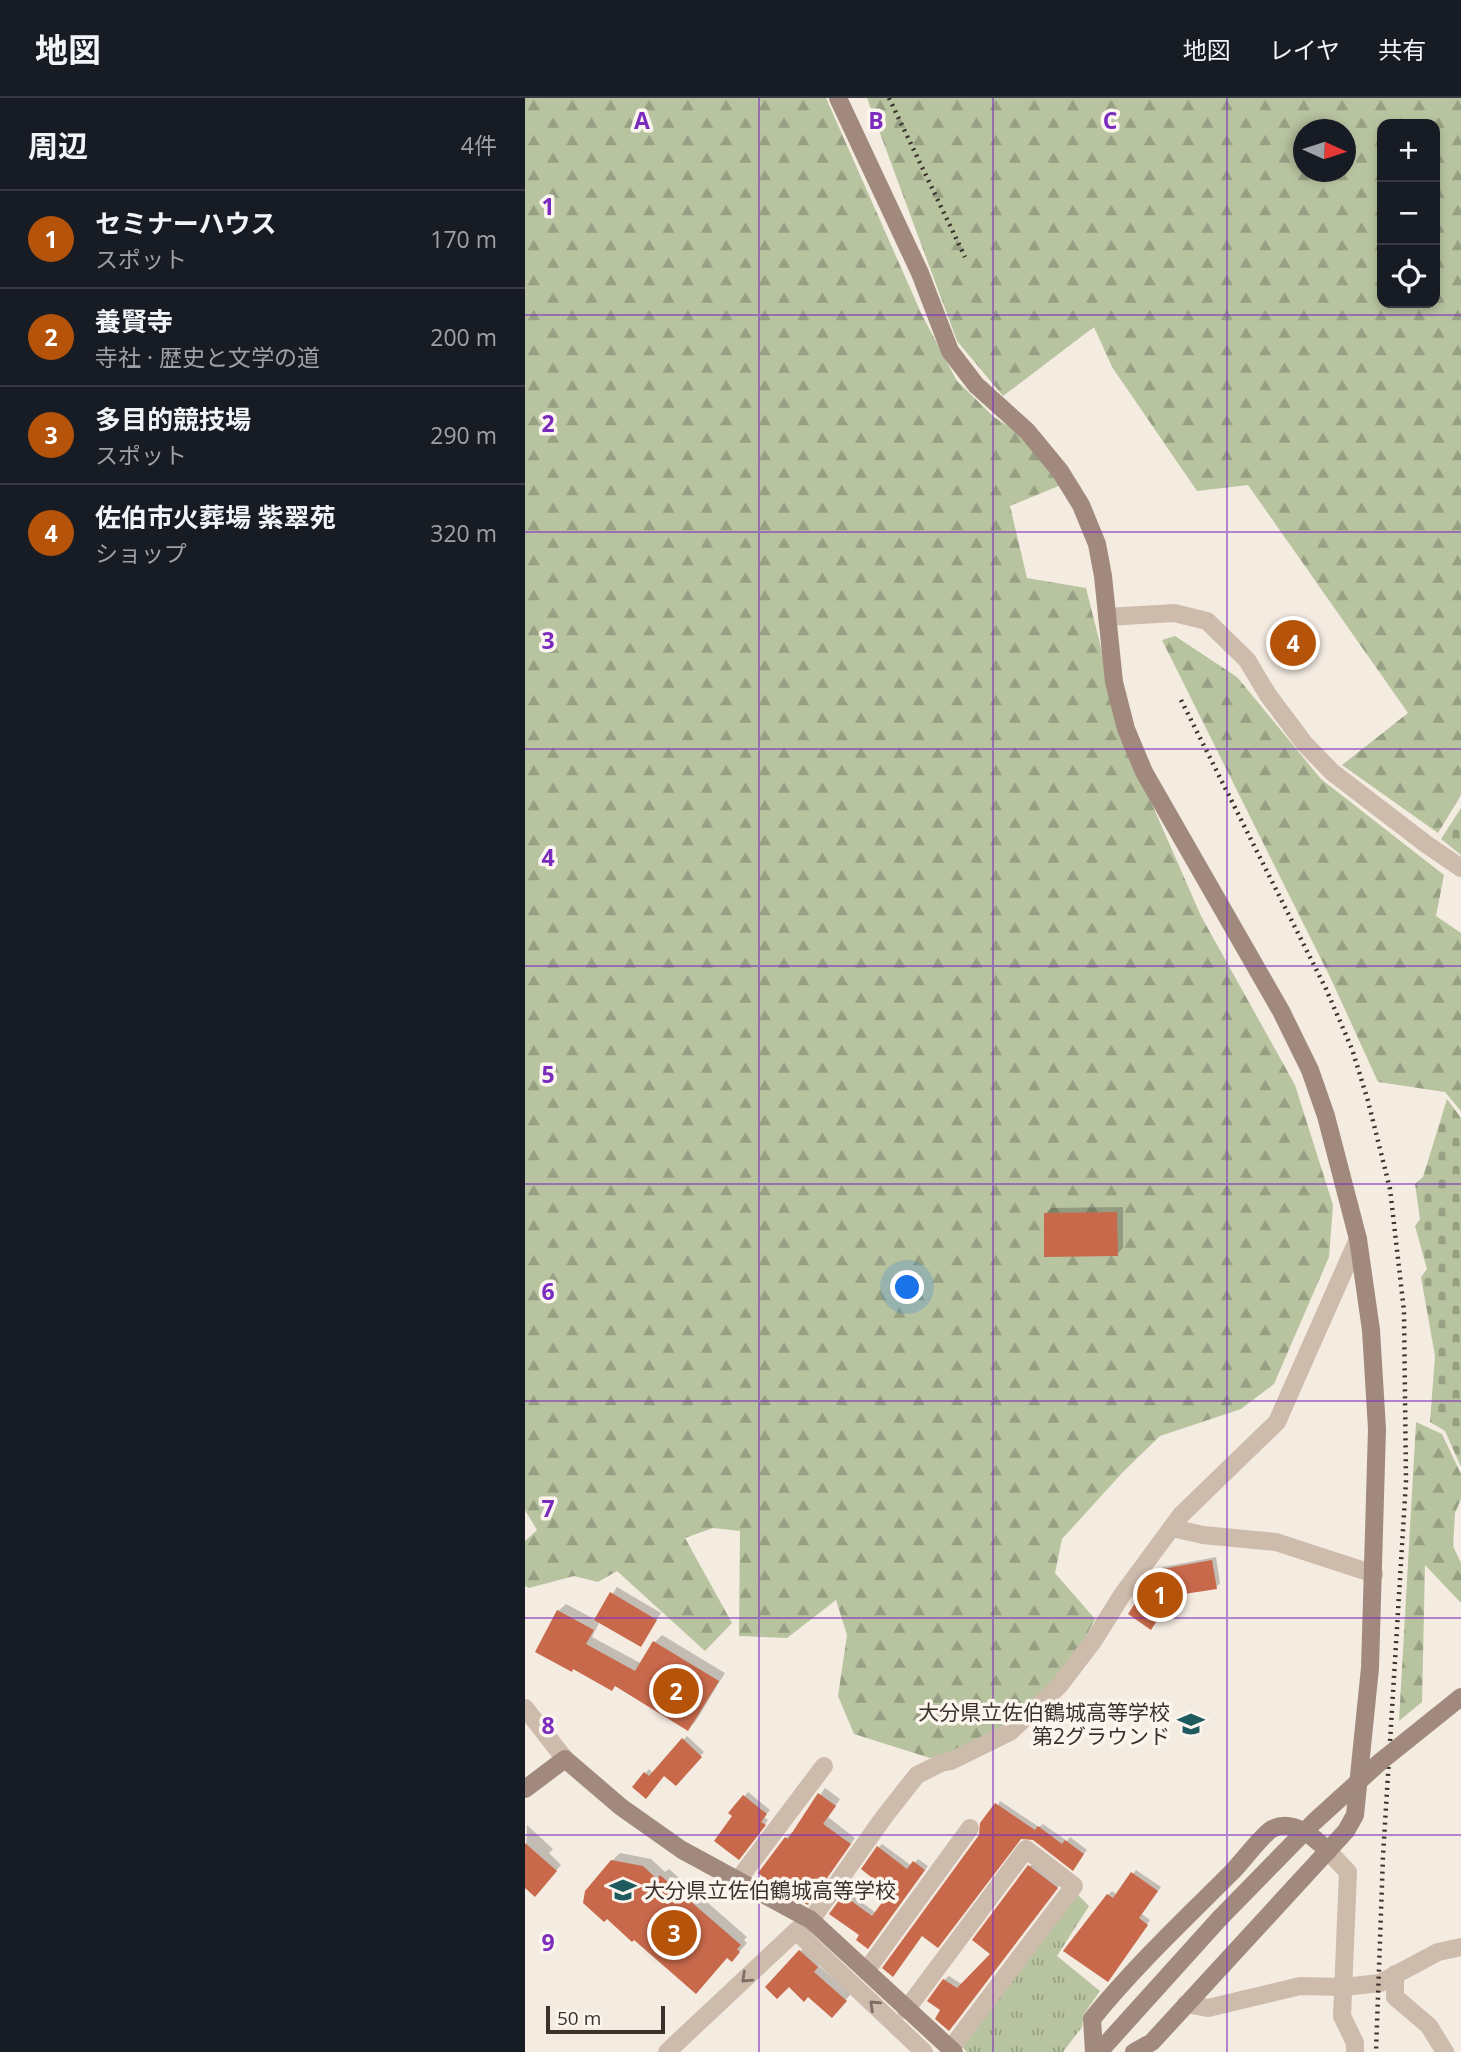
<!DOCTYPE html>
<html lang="ja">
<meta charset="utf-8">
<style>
:root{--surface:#171b24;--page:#242831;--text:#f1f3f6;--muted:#9ea1a6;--line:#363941;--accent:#b45309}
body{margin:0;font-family:"Open Sans","Noto Sans JP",sans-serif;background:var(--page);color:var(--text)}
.controls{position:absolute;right:21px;top:21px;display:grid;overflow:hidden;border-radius:14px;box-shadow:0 4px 10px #0003}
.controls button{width:63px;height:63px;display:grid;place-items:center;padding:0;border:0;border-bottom:2px solid var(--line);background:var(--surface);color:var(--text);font:35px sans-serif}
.compass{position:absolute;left:768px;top:21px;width:63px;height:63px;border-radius:50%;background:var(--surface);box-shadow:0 4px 10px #0003;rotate:93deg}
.scale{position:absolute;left:21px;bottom:18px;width:119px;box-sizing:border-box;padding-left:7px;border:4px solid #3b302b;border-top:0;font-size:19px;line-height:24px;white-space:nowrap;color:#3b302b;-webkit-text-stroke:5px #fbf5ee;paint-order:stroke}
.you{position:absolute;left:383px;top:1190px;width:24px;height:24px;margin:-18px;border:5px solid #fff;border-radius:50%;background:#1a73e8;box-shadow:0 0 0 10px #1a73e833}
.badge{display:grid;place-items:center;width:46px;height:46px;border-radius:50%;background:var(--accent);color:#fff;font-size:23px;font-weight:700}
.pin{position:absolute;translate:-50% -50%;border:4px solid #fff;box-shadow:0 2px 7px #0006}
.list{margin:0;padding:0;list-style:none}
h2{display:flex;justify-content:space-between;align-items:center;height:91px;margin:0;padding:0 28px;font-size:30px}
h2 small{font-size:23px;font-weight:400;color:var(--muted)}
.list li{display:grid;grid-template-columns:46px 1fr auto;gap:21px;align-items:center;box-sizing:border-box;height:98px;padding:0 28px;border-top:2px solid var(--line)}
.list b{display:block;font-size:26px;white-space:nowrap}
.list p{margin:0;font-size:23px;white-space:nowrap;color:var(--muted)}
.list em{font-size:23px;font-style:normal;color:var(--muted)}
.icon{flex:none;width:38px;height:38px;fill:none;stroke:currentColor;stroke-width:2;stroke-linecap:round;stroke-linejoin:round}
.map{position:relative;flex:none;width:936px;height:1954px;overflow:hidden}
header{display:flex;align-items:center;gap:42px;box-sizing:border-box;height:98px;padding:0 35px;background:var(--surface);border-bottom:2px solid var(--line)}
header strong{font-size:33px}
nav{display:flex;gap:38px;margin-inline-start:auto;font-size:24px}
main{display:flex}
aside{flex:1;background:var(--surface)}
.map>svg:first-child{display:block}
</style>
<header>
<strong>地図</strong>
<nav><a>地図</a><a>レイヤ</a><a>共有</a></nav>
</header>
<main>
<aside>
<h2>周辺<small>4件</small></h2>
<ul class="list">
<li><span class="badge">1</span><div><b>セミナーハウス</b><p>スポット</p></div><em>170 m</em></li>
<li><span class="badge">2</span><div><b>養賢寺</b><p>寺社 · 歴史と文学の道</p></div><em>200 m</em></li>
<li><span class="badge">3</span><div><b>多目的競技場</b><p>スポット</p></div><em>290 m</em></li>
<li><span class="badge">4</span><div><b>佐伯市火葬場 紫翠苑</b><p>ショップ</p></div><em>320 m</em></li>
</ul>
</aside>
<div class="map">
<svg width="936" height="1954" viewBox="0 0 936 1954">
<defs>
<pattern id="grass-tufts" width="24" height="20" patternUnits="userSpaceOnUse" patternTransform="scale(1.75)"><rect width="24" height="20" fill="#b8c4a0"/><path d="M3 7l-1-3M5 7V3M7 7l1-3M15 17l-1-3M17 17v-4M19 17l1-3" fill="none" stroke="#97a083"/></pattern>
<pattern id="forest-firs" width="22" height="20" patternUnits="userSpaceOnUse" patternTransform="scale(1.75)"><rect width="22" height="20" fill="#b8c4a0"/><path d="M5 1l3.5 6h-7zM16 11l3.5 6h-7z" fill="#97a083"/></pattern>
<pattern id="cemetery-stones" width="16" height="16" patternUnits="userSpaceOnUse" patternTransform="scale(1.75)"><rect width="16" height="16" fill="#b8c4a0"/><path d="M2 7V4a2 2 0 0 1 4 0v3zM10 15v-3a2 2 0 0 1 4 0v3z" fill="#97a083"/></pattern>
</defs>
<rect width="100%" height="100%" fill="#f4ebe1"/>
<polygon fill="url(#grass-tufts)" points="552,1796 564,1808 532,1858 575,1893 559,1916 557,1929 538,1954 442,1954 436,1948"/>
<g fill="url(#forest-firs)" fill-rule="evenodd">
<polygon points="0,0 301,0 397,217 432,283 469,319 498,338 536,387 485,408 502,480 561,490 585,585 619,688 676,818 770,987 808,1107 804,1159 749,1286 716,1311 635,1338 598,1374 537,1441 530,1475 570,1521 551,1558 489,1624 437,1652 405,1660 329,1636 313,1598 322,1537 311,1502 262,1540 214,1538 215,1433 188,1430 160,1440 207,1525 180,1553 92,1473 73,1484 49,1478 4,1490 0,1488 0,1443 12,1432 0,1412"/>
<path d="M342 0H936V697L913 735 817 667 883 615 723 387 672 393 587 269 569 229 478 298 432 243ZM910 26V205H857V26ZM778 32H820V74H778Z"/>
<polygon points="650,538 712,579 796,681 919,777 911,818 936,835 936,1013 920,994 853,984 806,881 637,542"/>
<polygon points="891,1324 917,1336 936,1376 936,1401 930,1415 928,1448 936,1465 936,1505 900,1467 897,1604 874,1623"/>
</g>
<g fill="url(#cemetery-stones)">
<polygon points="936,710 936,757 916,741"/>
<polygon points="922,1001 936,1020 936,1369 920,1333 905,1324 910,1258 896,1179 902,1171 890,1128 895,1121 890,1086 898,1079"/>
</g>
<g fill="#0003">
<polygon points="598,1109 598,1150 592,1156 520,1116 527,1110"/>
<polygon points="691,1459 695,1485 691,1489 658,1494 647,1500 629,1526 634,1473 638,1469"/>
<polygon points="92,1489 136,1515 115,1547 75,1523 67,1539 117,1566 130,1544 137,1537 200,1575 170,1624 163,1631 91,1587 33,1513 41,1506 71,1522"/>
<polygon points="162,1638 179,1654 151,1686 140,1676 109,1689 124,1671 128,1675"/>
<polygon points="300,1690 315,1701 303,1719 330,1740 289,1799 261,1740 267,1734 269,1735"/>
<polygon points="223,1694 245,1712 239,1719 243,1722 218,1755 209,1718 206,1715"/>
<polygon points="475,1703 514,1729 518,1726 542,1743 545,1739 562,1752 551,1766 509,1740 456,1737"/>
<polygon points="2,1727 28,1751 24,1755 36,1767 15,1791 0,1788"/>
<polygon points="357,1746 387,1768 393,1761 403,1768 347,1845 307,1815 323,1794 351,1815 368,1793 354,1749"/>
<polygon points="95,1755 126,1761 140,1774 144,1771 222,1839 219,1842 222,1845 214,1854 87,1763"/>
<polygon points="509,1764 536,1785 429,1927 418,1912 419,1882 424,1878 438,1887 468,1855 505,1768"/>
<polygon points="611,1772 636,1789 617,1816 625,1822 587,1878 583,1797 587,1793 592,1797"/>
<polygon points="281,1847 297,1863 293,1867 326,1896 306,1918 283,1897 264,1887 242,1889"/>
</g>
<g fill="#c8694b">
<polygon points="592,1114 593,1158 519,1159 519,1115"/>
<polygon points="687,1462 692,1491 659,1496 652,1502 646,1501 626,1532 603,1516 632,1472"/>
<polygon points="85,1494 132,1522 116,1549 69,1522"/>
<polygon points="32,1512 69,1532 61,1546 110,1573 128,1543 194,1583 163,1633 90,1588 87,1593 48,1571 47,1574 10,1554"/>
<polygon points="157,1640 177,1659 151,1688 139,1678 121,1701 107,1689 119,1674 124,1678"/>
<polygon points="293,1695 311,1708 298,1726 326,1746 283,1807 260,1795 233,1775 260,1739 263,1741"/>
<polygon points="218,1697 242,1716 236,1724 241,1727 214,1762 189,1743 207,1718 203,1715"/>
<polygon points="470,1705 510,1732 513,1728 537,1746 540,1742 559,1756 548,1773 508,1742 496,1741 413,1850 397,1838 368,1879 357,1870 454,1737 455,1725"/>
<polygon points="0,1745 32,1773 10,1799 0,1790"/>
<polygon points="352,1748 382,1771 388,1763 400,1772 343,1851 331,1842 334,1837 304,1816 318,1797 347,1818 365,1794 336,1771"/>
<polygon points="86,1762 118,1768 132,1781 135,1777 216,1847 212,1851 215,1854 207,1864 202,1860 171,1896 109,1842 107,1844 82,1821 79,1824 58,1805 60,1793"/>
<polygon points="503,1767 533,1790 424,1933 410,1921 415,1912 402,1903 418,1881 432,1890 465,1856 447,1842"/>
<polygon points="606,1774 633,1793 614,1820 623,1827 583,1884 538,1853 582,1796 588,1800"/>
<polygon points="274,1852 293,1869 289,1874 322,1903 307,1920 283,1899 279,1904 264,1889 252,1901 240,1889"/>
</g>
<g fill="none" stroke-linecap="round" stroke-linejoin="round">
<g stroke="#cdbbac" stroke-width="18">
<polyline points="582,519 649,515 682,523 722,562 743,597 779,645 807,674 901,746 936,770"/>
<polyline points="647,1430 678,1437 751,1444 849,1476"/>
<polyline points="0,1610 40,1661"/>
<polyline points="803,1753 823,1774 817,1918 830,1945 830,1954"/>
<polyline points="213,1782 299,1668"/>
<polyline points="271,1833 399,1954"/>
<polyline points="341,1873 445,1730"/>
<polyline points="870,1876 870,1899 904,1928 920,1954"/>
<polyline points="661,1906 683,1910 775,1888 819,1889 855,1885 913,1854 936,1849"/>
<polyline points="381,1912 501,1751 549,1788 426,1950"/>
<polyline points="142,1954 271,1833 286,1822 359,1719 392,1677 416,1665 426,1663 485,1634 534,1588 569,1542 597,1497 656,1417 752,1324 833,1141"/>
</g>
<g stroke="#a18a7d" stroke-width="18">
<polyline points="313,0 395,175 425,253 451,287 502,333 535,373 556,407 572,446 578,478 589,584 601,631 619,674 756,913 785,972 801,1018 833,1141 846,1232 852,1331 845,1570 830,1717 821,1733 627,1944 609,1954"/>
<polyline points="0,1691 40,1661 96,1709 157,1752 286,1822 429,1954"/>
<path d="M569 1954 567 1921C610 1868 659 1822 707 1774 717 1764 737 1737 747 1731 768 1720 790 1740 803 1753"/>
<polyline points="574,1954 695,1820"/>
</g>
<g stroke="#3b302b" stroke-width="4.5" stroke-dasharray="2 5" stroke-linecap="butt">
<polyline points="364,0 440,159"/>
<polyline points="656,602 801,891 827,951 843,1003 865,1091 879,1213 881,1383 858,1758 851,1954"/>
</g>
<polyline stroke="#a18a7d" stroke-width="18" points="695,1820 789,1724 855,1664 936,1599"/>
</g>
<defs><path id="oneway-chevron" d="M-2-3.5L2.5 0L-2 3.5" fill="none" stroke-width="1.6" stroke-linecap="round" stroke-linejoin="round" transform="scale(1.75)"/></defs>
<g stroke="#7d6f65">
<use href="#oneway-chevron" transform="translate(221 1880) rotate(137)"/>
<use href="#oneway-chevron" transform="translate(349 1907) rotate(-137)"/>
</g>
<path fill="none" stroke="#7b2cbf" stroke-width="2" stroke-opacity="0.55" d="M234 0V1954M468 0V1954M702 0V1954M0 217H936M0 434H936M0 651H936M0 868H936M0 1086H936M0 1303H936M0 1520H936M0 1737H936"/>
<defs>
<symbol id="school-bare" viewBox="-9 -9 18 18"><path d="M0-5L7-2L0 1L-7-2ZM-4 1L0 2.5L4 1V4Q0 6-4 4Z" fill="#1f5a5e" stroke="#fbf5ee" stroke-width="2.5" paint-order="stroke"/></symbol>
</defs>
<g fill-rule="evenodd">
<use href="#school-bare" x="647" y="1607" width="38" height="38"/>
<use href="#school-bare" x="79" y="1773" width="38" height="38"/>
</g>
<g text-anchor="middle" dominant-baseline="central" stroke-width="7" stroke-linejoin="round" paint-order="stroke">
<g font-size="21" fill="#3b302b" stroke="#fbf5ee" text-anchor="end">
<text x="645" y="1614">大分県立佐伯鶴城高等学校<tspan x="645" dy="24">第2グラウンド</tspan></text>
<text x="119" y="1792" text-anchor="start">大分県立佐伯鶴城高等学校</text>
</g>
</g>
<g font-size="23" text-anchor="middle" font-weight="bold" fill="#7b2cbf" stroke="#fbf5ee" stroke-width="7" stroke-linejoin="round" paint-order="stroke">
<text x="117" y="31">A</text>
<text x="351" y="31">B</text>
<text x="585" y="31">C</text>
<text x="23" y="117">1</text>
<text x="23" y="334">2</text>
<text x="23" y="551">3</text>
<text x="23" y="768">4</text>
<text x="23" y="985">5</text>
<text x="23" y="1202">6</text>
<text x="23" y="1419">7</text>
<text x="23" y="1636">8</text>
<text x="23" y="1853">9</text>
</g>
</svg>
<div class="controls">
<button>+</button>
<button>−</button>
<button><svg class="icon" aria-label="locate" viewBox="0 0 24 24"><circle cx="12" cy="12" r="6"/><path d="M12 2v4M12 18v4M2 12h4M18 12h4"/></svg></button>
</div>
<svg class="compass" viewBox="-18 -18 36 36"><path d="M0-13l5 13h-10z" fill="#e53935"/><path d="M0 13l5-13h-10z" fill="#9ea1a6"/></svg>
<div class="scale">50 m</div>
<div class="you"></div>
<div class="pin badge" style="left:635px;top:1497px">1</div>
<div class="pin badge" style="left:151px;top:1593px">2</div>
<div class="pin badge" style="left:149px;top:1835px">3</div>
<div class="pin badge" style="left:768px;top:545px">4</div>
</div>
</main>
